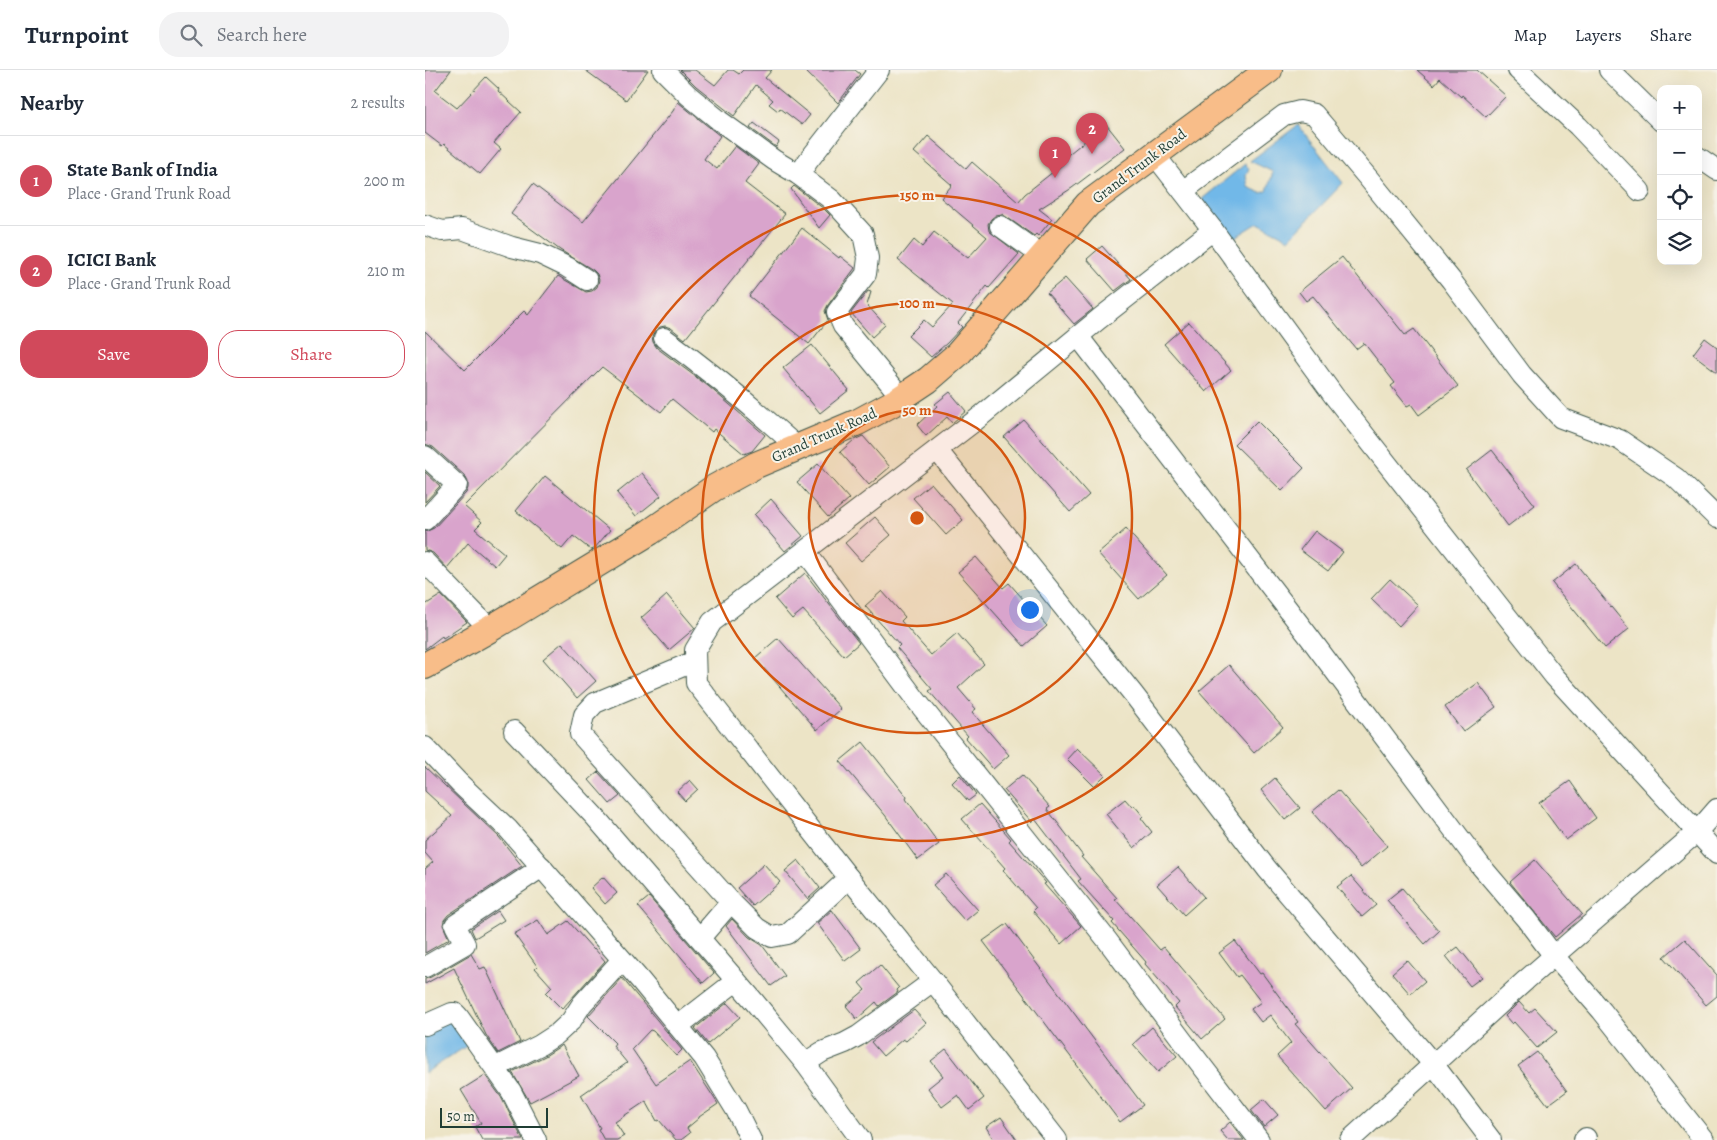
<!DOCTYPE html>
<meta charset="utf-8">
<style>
:root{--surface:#fff;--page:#f2f2f3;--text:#1f2937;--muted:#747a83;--line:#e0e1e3;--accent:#d1495b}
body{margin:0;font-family:Alegreya,serif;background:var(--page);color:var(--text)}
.controls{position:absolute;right:15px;top:15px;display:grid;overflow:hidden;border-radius:10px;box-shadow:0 5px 20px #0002}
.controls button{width:45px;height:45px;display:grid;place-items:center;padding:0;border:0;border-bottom:1px solid var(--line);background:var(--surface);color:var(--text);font:25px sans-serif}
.scale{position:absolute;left:15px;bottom:12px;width:108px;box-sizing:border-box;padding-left:5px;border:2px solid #1f3d34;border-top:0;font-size:14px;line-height:18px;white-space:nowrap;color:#1f3d34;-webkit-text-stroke:4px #f7f3e8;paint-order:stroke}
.you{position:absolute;left:604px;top:539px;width:18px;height:18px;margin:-12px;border:4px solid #fff;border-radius:50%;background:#1a73e8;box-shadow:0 0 0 8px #1a73e833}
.badge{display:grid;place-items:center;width:32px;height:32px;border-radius:50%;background:var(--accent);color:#fff;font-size:16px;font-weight:700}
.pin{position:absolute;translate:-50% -41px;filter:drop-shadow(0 1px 2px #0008)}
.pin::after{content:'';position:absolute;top:26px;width:18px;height:15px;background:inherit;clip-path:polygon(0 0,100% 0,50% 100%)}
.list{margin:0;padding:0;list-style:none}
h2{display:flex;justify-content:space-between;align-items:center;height:65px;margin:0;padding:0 20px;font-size:21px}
h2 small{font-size:16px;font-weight:400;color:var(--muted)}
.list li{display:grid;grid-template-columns:32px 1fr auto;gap:15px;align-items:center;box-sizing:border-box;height:90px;padding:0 20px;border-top:1px solid var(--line)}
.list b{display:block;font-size:19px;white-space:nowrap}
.list p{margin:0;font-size:16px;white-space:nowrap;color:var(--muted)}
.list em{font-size:16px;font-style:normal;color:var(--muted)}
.actions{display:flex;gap:10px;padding:15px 20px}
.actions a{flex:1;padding:11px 0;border:1px solid var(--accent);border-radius:20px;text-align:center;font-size:18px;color:var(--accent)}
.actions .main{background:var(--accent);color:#fff}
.icon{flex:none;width:28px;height:28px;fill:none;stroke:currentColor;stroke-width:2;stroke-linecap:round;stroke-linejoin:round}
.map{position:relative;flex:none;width:1292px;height:1070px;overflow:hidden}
header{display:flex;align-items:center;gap:30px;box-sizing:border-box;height:70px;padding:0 25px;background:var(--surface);border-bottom:1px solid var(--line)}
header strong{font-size:24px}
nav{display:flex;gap:28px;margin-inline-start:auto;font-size:18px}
.search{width:350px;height:45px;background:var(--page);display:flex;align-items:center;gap:12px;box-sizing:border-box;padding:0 18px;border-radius:20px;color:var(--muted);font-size:19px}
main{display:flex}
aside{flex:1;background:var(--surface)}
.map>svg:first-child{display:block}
</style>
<header>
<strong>Turnpoint</strong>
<div class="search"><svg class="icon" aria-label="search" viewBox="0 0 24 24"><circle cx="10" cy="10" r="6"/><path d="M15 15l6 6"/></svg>Search here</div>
<nav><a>Map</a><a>Layers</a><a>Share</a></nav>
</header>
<main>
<aside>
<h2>Nearby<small>2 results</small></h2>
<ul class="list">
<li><span class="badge">1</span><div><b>State Bank of India</b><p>Place · Grand Trunk Road</p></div><em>200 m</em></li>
<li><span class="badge">2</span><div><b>ICICI Bank</b><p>Place · Grand Trunk Road</p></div><em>210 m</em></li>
</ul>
<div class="actions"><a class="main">Save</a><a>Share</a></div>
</aside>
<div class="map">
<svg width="1292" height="1070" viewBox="0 0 1292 1070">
<rect width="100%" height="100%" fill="#f7f3e8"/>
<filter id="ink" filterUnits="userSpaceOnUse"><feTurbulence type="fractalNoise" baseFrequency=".02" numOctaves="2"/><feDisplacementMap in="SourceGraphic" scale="10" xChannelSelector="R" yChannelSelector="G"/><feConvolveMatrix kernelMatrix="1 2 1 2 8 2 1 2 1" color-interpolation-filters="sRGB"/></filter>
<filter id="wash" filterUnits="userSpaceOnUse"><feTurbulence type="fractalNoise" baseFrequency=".0096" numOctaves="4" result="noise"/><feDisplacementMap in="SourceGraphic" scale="20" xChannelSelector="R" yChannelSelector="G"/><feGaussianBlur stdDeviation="1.12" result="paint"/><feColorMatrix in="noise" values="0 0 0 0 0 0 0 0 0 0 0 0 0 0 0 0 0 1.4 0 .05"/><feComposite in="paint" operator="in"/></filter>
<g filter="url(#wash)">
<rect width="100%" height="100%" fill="#ece4c6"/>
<g fill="#71b8e8" stroke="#487a8e">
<polygon points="873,55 918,113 864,169 833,153 809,168 777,129 820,94 824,98 821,106 823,117 836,123 842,121 848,102 825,91"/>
<polygon points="31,948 51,970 0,1003 0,957"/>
</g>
<g id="blocks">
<g fill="#d9a4cc">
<polygon points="0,0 26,0 10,21 32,38 61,7 74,19 73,21 96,42 69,73 76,79 55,104 19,74 17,76 0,63"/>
<polygon points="160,0 223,0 201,30"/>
<polygon points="255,0 270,0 290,15 303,0 308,0 314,4 318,0 347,0 340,8 385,45 377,55 355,38 353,41 344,34 348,30 331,15 309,46 271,16"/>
<polygon points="379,0 430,0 435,4 413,33"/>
<polygon points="992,0 1052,0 1081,26 1061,47 1037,25 1036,27 1015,8 1009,15"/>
<polygon points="253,32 295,66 279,89 292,99 310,76 334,94 320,113 360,144 260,269 246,258 240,256 235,257 230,261 227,266 228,272 232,278 283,316 340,365 327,381 319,384 289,359 287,362 247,329 236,342 177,297 39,436 57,452 50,459 80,484 70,496 43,473 22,498 8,483 0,480 0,462 9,458 41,423 43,418 43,412 40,406 8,377 0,374 0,261 40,300 99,241 103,245 133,206 161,222 167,221 172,217 174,210 172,204 168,200 135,180 86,144 108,114 158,152 248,41"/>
<polygon points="329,53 354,72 351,77 325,58"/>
<polygon points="681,54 700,78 647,118 614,139 627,149 613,166 611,164 609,166 577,144 571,145 566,149 563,154 564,161 594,184 564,218 562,216 533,253 537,257 522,273 506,287 483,266 499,250 507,257 528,234 473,190 489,170 497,177 509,162 543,188 562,167 516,128 527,115 489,82 503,66 541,99 547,92 593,132 600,124 638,94 635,91"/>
<polygon points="369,116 399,139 405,145 394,158 366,119"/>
<polygon points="377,158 414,188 415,186 430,198 403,235 400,241 403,250 384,274 324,226"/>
<polygon points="677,176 706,209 690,221 662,189"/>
<polygon points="917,187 980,265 989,259 1033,316 994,345 986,334 982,336 966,316 970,313 939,273 931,279 888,226 881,231 874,222"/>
<polygon points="640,208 668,239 649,254 622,223"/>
<polygon points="443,221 446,222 442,235 460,255 447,267 426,243"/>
<polygon points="764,252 806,300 781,322 739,274"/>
<polygon points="1280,268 1292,277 1292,302 1268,284"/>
<polygon points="387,275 424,320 395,343 358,298"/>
<polygon points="525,322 541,341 527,353 522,347 501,366 492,355 512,336 510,334"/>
<polygon points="599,350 664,425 645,442 579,367"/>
<polygon points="832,351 879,398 857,421 809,374"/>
<polygon points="438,366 465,397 444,415 415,382 429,370"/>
<polygon points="1067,380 1110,435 1083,456 1041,400"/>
<polygon points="393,394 424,429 403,447 372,412"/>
<polygon points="0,402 15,416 0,432"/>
<polygon points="217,403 236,426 211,446 192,423"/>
<polygon points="120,406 185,460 169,479 166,480 148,466 137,479 91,441"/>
<polygon points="506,413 538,450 521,465 488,428"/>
<polygon points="346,429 378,466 360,481 329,445"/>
<polygon points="450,447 466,465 436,491 420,473"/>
<polygon points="701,459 742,505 714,529 673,483"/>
<polygon points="890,461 918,482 903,501 875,480"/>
<polygon points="551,487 578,518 584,513 622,556 599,576 533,502"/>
<polygon points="1151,494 1204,559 1180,578 1127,513"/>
<polygon points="380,503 434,573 419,586 378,540 367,549 350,529"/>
<polygon points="965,509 993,535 974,556 946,529"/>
<polygon points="457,521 480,547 476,551 506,585 532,563 559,594 533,618 551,639 547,642 584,685 568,699 541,668 543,666 504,621 507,619 472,578 475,575 440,536"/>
<polygon points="16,525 42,552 18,568 17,566 0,579 0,535"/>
<polygon points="242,525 270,558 244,580 216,548"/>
<polygon points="353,568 416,639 392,660 330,588"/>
<polygon points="137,573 171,611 152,628 118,589"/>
<polygon points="804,595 858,657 829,683 774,621"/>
<polygon points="1053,613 1071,637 1038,662 1020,637"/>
<polygon points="438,672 482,727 481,729 514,774 493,790 460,745 415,691"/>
<polygon points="652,678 680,705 669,716 642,689"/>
<polygon points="0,697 74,767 97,796 23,845 19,850 18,855 24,869 0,883 0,799 8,792 0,783 0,770 27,746 0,721"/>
<polygon points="173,702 195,726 185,734 164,710"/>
<polygon points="535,705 551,725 543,731 527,713"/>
<polygon points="597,705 625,737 622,739 658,786 656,787 692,828 690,829 735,880 739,877 800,949 777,969 750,937 754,933 720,894 721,892 687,853 689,851 653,811 656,809 610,749 607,752 579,720"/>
<polygon points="850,708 875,738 860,750 836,720"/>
<polygon points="265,710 273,719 260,731 252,722"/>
<polygon points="1145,711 1171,748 1141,770 1114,733"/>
<polygon points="913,720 962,776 936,798 887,742"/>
<polygon points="700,729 707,737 709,735 718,746 716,748 727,762 709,778 681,744"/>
<polygon points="555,734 586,769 584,771 621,813 619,814 656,856 636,874 608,841 611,838 578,800 580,798 537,749"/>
<polygon points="373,790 395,818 383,829 360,801"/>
<polygon points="1110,790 1157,844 1130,867 1085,812"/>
<polygon points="339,794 355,812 328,836 312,818"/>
<polygon points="753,797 779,827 759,845 732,815"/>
<polygon points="521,804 553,840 540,851 508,815"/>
<polygon points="926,806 951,835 937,847 912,817"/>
<polygon points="178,807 192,823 180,834 166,818"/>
<polygon points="977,818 1014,861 1000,874 962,830"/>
<polygon points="224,827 289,903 278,913 213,836"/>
<polygon points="407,840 436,879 420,891 392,853"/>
<polygon points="73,841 79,850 50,868 46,859"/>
<polygon points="307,849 324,867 337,875 360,906 346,916 301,856"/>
<polygon points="113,850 123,865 143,851 168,879 169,878 180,891 137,939 121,923 127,917 110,898 112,896 89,864"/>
<polygon points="582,854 718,1035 695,1052 558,871"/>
<polygon points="1260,869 1292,905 1292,926 1281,935 1239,887"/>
<polygon points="810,871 835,904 837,903 873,952 870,954 927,1018 901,1041 852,986 866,973 845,945 836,952 826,939 836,932 815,905 812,907 794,883"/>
<polygon points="1033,877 1057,907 1045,916 1021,886"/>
<polygon points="46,884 55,899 60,897 95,972 73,983 61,965 29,898 0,914 0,909 6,907"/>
<polygon points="982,890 1000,911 985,924 967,903"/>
<polygon points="455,895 474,918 472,920 473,922 454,936 451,932 432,949 421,936 440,920 434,913"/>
<polygon points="197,908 257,980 251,986 228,961 225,960 207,979 231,1014 265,991 293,1034 274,1047 274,1048 262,1058 265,1063 256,1070 251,1070 234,1050 232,1051 221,1031 190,1052 199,1066 192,1070 179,1070 173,1059 175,1058 156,1025 202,993 188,976 190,973 163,946"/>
<polygon points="1094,932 1104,943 1110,938 1132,962 1112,978 1089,952 1087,954 1080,946"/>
<polygon points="302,933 315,947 283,974 270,958"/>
<polygon points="489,940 501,953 481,971 478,969 458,986 446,972"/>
<polygon points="727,957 752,986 733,1002 708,974"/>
<polygon points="137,975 154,1006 105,1032 87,1002 120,986"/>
<polygon points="521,979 559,1028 544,1040 533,1025 517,1037 503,1018 518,1006 506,991"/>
<polygon points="1112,982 1142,1021 1123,1035 1093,996"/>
<polygon points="60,1005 76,1027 98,1070 57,1070 50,1057 56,1053 36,1020"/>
<polygon points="839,1029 853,1045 839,1057 826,1040"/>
<polygon points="576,1047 592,1070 569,1070 561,1057"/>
<polygon points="805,1052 819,1070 803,1070 795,1061"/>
</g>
</g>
</g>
<g filter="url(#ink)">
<use href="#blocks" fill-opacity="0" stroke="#3e564a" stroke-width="1"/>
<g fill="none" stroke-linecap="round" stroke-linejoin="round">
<defs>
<g id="minor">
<polyline points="238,0 263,25 295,51 349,90 374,105 407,130 438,164 443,188 441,204 412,242 418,256 477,328"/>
<polyline points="1093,0 1153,56 1215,121"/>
<polyline points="1184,0 1236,51"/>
<polyline points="729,84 788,160 909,326 1129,606 1292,784"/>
<polyline points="1273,87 1292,100"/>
<polyline points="374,105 383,91 454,0"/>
<polyline points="758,121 859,45 875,41 889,44 944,109 1026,210 1097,305 1136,348 1195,370 1251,408 1292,448"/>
<polyline points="0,155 17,161 37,159 87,177 115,184 142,197 162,210"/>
<polyline points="575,156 617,186"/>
<polyline points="653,266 885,568 1055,795 1101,849 1129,886 1177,941 1279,1070"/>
<path d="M239 268C286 302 329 338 372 377"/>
<polyline points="512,380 709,625 842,799 1009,995 1066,1070"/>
<polyline points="0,386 32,415 0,450"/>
<polyline points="380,481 491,630 682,870 757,970 834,1070"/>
<polyline points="0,492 65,559"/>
<polyline points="270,591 170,633 159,645 155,664 306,832 332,858 347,867 363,864 424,808"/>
<polyline points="89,661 171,748 327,929 380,993 436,1070"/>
<polyline points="0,677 34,713 83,759 215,910 279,988 311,1040 326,1070"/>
<polyline points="275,868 306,832"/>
<polyline points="0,897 40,874 30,855 117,797"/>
<polyline points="0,955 27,943 30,943 33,946 86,1021 111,1070"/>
<polyline points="253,956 311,911"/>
<polyline points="380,993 397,982 420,973 433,966 508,911"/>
<polyline points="71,997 115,975 132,964 146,951 157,934 196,891"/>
<polyline points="632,1070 508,911 424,808 271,613 270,580 287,552 551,350 674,249 788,160"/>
<polyline points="925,1070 1101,910 1272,762 1292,739"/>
<polyline points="1159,1070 1161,1068"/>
</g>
<polyline id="major" points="0,596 65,559 225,462 289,418 331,395 433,352 470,332 503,310 533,284 663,134 844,0"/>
</defs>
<use href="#minor" stroke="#3e564a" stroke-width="22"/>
<use href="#major" stroke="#3e564a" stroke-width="28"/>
<use href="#minor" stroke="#fff" stroke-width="20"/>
<use href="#major" stroke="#f8bd89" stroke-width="26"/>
</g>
</g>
<circle cx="492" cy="448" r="108" fill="#d45610" fill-opacity=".12"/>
<g fill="none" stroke="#d45610" stroke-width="2.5">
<circle cx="492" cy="448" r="108"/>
<circle cx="492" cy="448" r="215"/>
<circle cx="492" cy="448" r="323"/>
</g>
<g text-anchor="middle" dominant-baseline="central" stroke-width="4" stroke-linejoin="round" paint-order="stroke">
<g font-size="15" fill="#1f3d34" stroke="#f7f3e8">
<text transform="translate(714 96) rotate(-37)">Grand Trunk Road</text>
<text transform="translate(399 365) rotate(-24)">Grand Trunk Road</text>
</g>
</g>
<circle cx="492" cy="448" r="8" fill="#d45610" stroke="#f7f3e8" stroke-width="2.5"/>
<g font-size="15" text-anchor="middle" font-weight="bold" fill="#d45610" stroke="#f7f3e8" stroke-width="4" stroke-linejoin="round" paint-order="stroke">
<text x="492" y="130">150 m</text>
<text x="492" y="238">100 m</text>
<text x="492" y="345">50 m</text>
</g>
</svg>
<div class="controls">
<button>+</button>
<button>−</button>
<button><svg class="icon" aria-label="locate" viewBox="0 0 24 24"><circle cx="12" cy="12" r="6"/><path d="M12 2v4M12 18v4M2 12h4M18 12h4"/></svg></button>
<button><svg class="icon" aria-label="layers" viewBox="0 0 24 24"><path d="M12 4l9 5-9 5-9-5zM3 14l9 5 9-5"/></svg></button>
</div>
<div class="scale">50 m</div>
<div class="you"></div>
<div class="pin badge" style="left:630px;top:108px">1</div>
<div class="pin badge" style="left:667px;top:84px">2</div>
</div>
</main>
